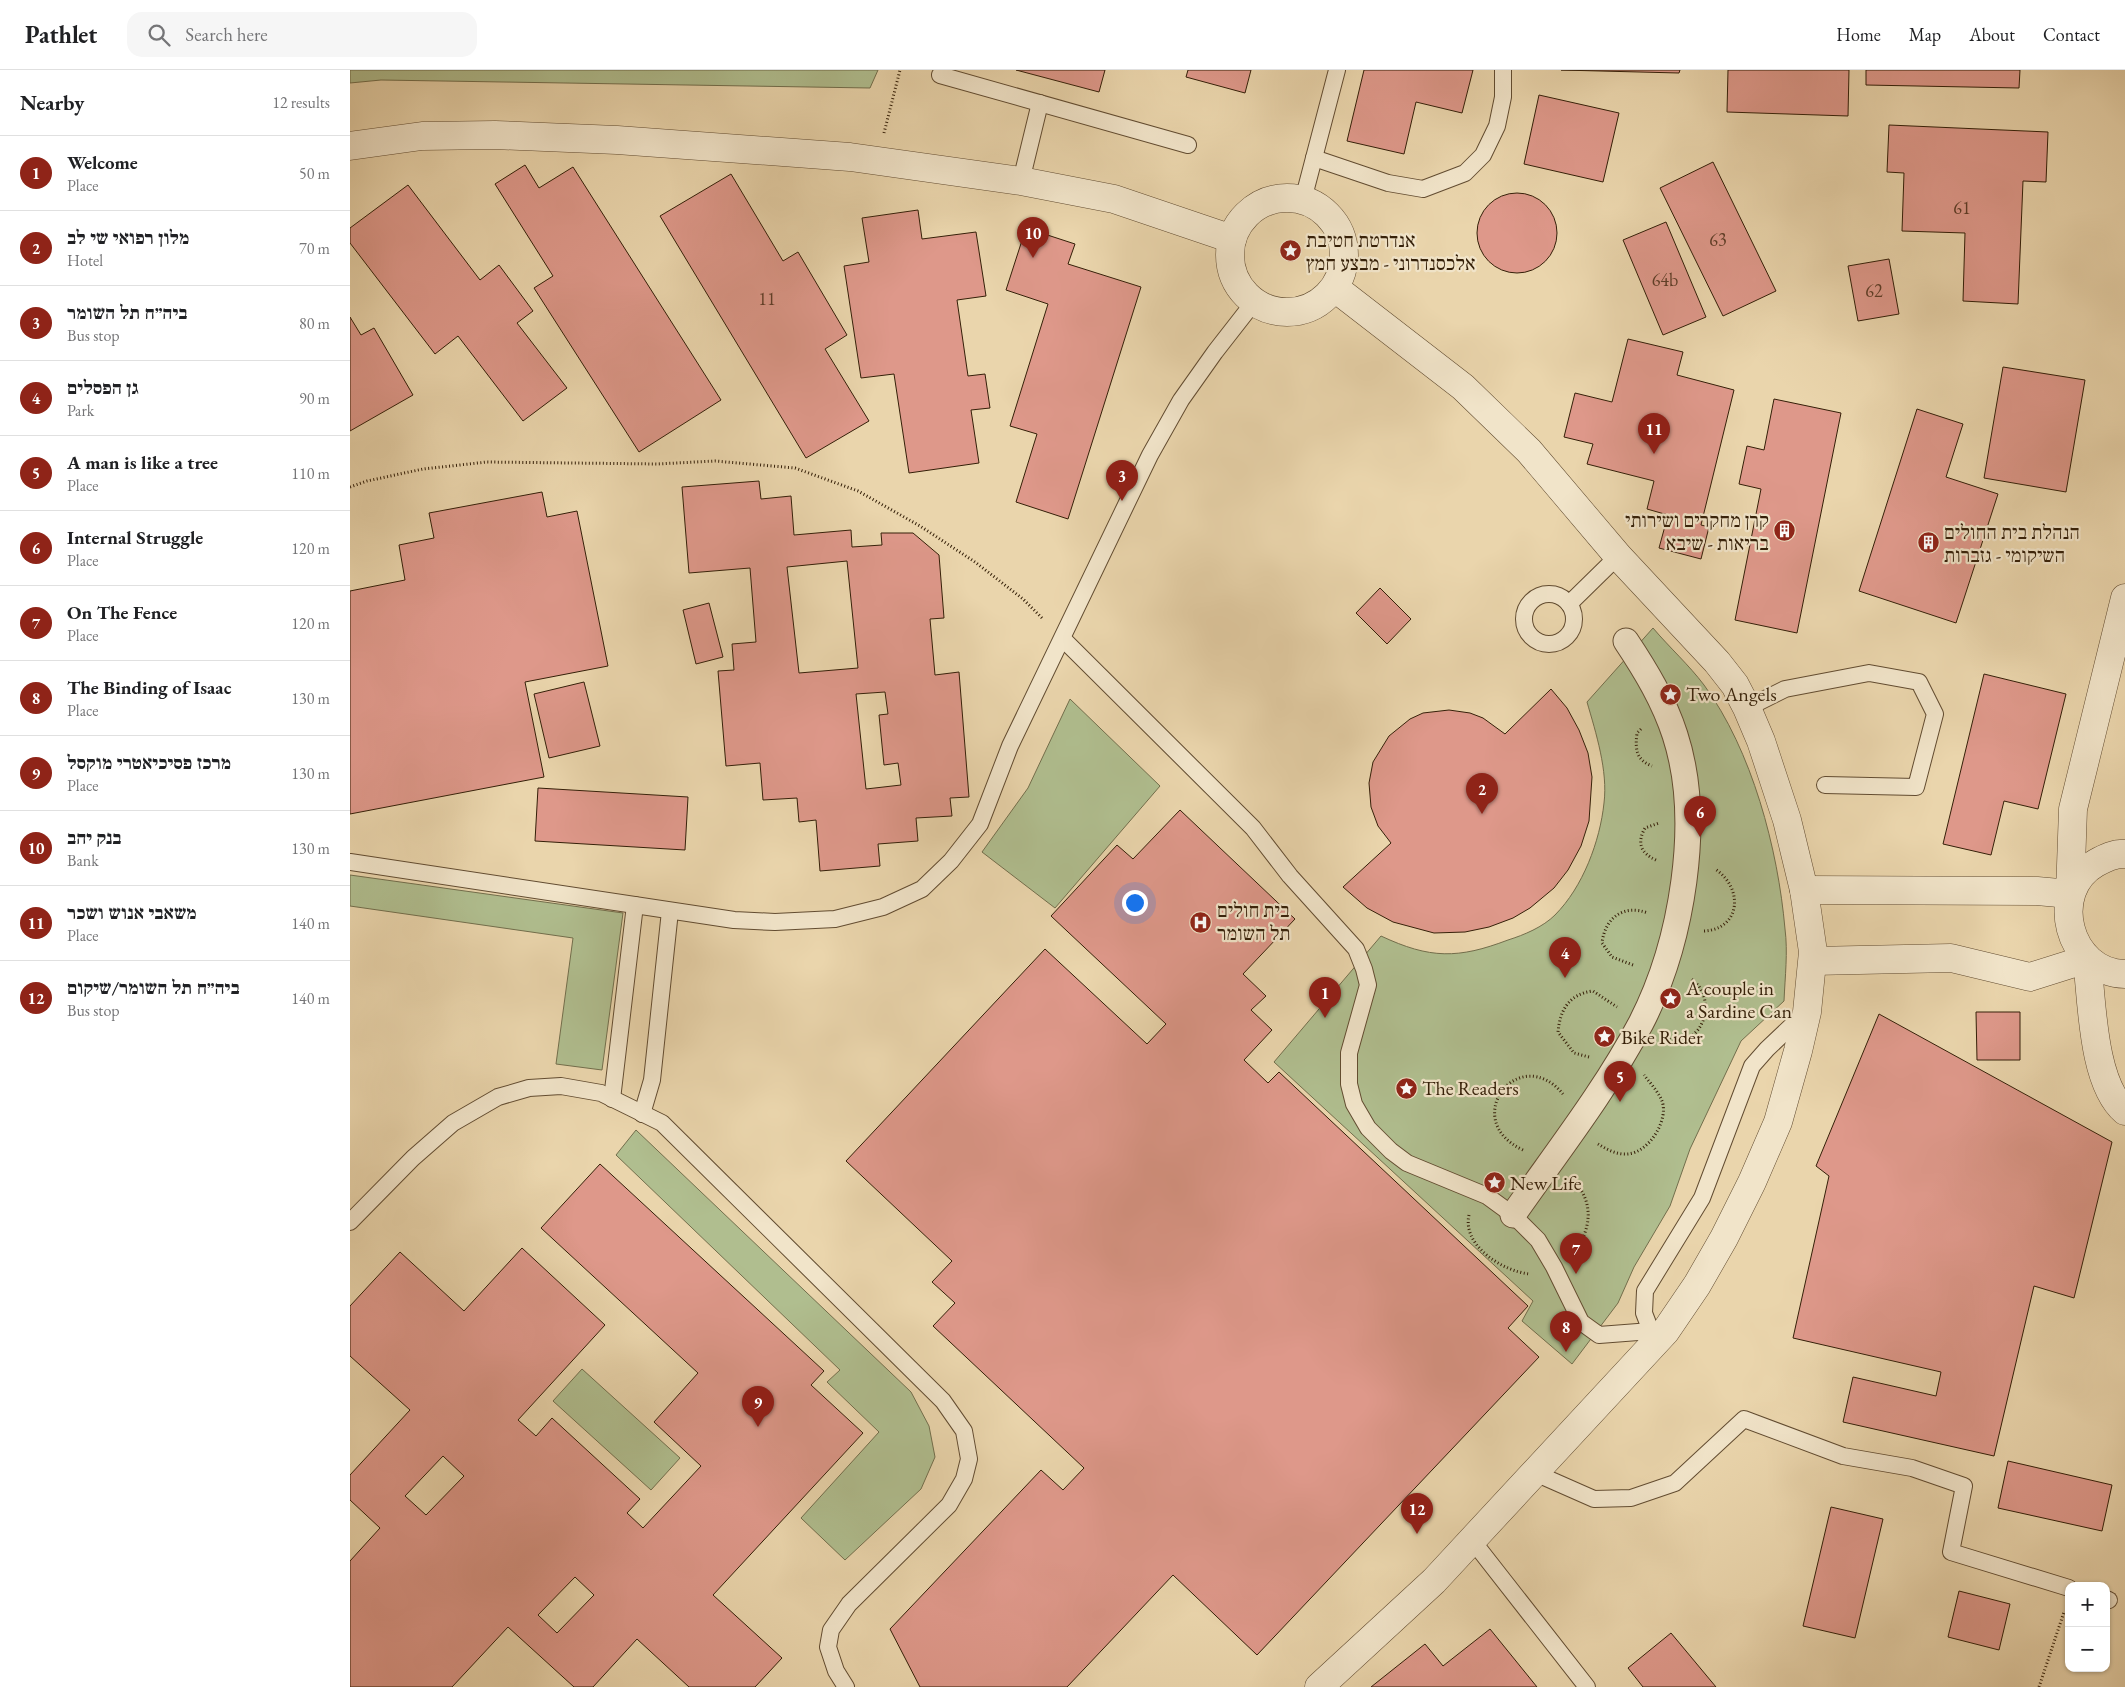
<!DOCTYPE html>
<meta charset="utf-8">
<style>
:root{--surface:#fff;--page:#f6f6f6;--text:#202124;--muted:#757577;--line:#e0e0e0;--accent:#8f2418}
body{margin:0;font-family:"EB Garamond","Frank Ruhl Libre",serif;background:var(--page);color:var(--text)}
.controls{position:absolute;right:15px;bottom:15px;display:grid;overflow:hidden;border-radius:10px;box-shadow:0 1px 4px #0004}
.controls button{width:45px;height:45px;display:grid;place-items:center;padding:0;border:0;border-bottom:1px solid var(--line);background:var(--surface);color:var(--text);font:25px sans-serif}
.you{position:absolute;left:784px;top:832px;width:18px;height:18px;margin:-12px;border:4px solid #fff;border-radius:50%;background:#1a73e8;box-shadow:0 0 0 8px #1a73e833}
.badge{display:grid;place-items:center;width:32px;height:32px;border-radius:50%;background:var(--accent);color:#fff;font-size:16px;font-weight:700}
.pin{position:absolute;translate:-50% -41px;filter:drop-shadow(0 1px 2px #0008)}
.pin::after{content:'';position:absolute;top:26px;width:18px;height:15px;background:inherit;clip-path:polygon(0 0,100% 0,50% 100%)}
.list{margin:0;padding:0;list-style:none}
h2{display:flex;justify-content:space-between;align-items:center;height:65px;margin:0;padding:0 20px;font-size:21px}
h2 small{font-size:16px;font-weight:400;color:var(--muted)}
.list li{display:grid;grid-template-columns:32px 1fr auto;gap:15px;align-items:center;box-sizing:border-box;height:75px;padding:0 20px;border-top:1px solid var(--line)}
.list b{display:block;font-size:19px;white-space:nowrap}
.list p{margin:0;font-size:16px;white-space:nowrap;color:var(--muted)}
.list em{font-size:16px;font-style:normal;color:var(--muted)}
.icon{flex:none;width:28px;height:28px;fill:none;stroke:currentColor;stroke-width:2;stroke-linecap:round;stroke-linejoin:round}
.map{position:relative;flex:none;width:1775px;height:1617px;overflow:hidden}
header{display:flex;align-items:center;gap:30px;box-sizing:border-box;height:70px;padding:0 25px;background:var(--surface);border-bottom:1px solid var(--line)}
header strong{font-size:24px}
nav{display:flex;gap:28px;margin-inline-start:auto;font-size:18px}
.search{width:350px;height:45px;background:var(--page);display:flex;align-items:center;gap:12px;box-sizing:border-box;padding:0 18px;border-radius:15px;color:var(--muted);font-size:19px}
main{display:flex}
aside{flex:1;background:var(--surface)}
.map>svg:first-child{display:block}
</style>
<header>
<strong>Pathlet</strong>
<div class="search"><svg class="icon" aria-label="search" viewBox="0 0 24 24"><circle cx="10" cy="10" r="6"/><path d="M15 15l6 6"/></svg>Search here</div>
<nav><a>Home</a><a>Map</a><a>About</a><a>Contact</a></nav>
</header>
<main>
<aside>
<h2>Nearby<small>12 results</small></h2>
<ul class="list">
<li><span class="badge">1</span><div><b>Welcome</b><p>Place</p></div><em>50 m</em></li>
<li><span class="badge">2</span><div><b>מלון רפואי שי לב</b><p>Hotel</p></div><em>70 m</em></li>
<li><span class="badge">3</span><div><b>ביה״ח תל השומר</b><p>Bus stop</p></div><em>80 m</em></li>
<li><span class="badge">4</span><div><b>גן הפסלים</b><p>Park</p></div><em>90 m</em></li>
<li><span class="badge">5</span><div><b>A man is like a tree</b><p>Place</p></div><em>110 m</em></li>
<li><span class="badge">6</span><div><b>Internal Struggle</b><p>Place</p></div><em>120 m</em></li>
<li><span class="badge">7</span><div><b>On The Fence</b><p>Place</p></div><em>120 m</em></li>
<li><span class="badge">8</span><div><b>The Binding of Isaac</b><p>Place</p></div><em>130 m</em></li>
<li><span class="badge">9</span><div><b>מרכז פסיכיאטרי מוקסל</b><p>Place</p></div><em>130 m</em></li>
<li><span class="badge">10</span><div><b>בנק יהב</b><p>Bank</p></div><em>130 m</em></li>
<li><span class="badge">11</span><div><b>משאבי אנוש ושכר</b><p>Place</p></div><em>140 m</em></li>
<li><span class="badge">12</span><div><b>ביה״ח תל השומר/שיקום</b><p>Bus stop</p></div><em>140 m</em></li>
</ul>
</aside>
<div class="map">
<svg width="1775" height="1617" viewBox="0 0 1775 1617">
<rect width="100%" height="100%" fill="#ead5ac"/>
<filter id="stains"><feTurbulence type="fractalNoise" baseFrequency=".004" numOctaves="4"/><feColorMatrix values="0 0 0 0 .2 0 0 0 0 .09 0 0 0 0 .02 0 0 0 .5 -.17"/></filter>
<radialGradient id="worn" r=".72"><stop offset=".6" stop-color="#630" stop-opacity="0"/><stop offset="1" stop-color="#630" stop-opacity=".3"/></radialGradient>
<g fill="#b0be8f" stroke="#726e4c">
<polygon points="0,0 528,0 520,18 31,10 0,13"/>
<path d="M1303 558C1319 577 1339 595 1354 615 1402 680 1428 779 1435 859 1438 882 1435 907 1434 931L1391 971 1340 1079 1320 1136 1284 1197 1268 1233 1222 1294 1172 1251 1183 1231 924 992 1031 866C1080 889 1108 889 1158 870 1174 865 1193 857 1205 845 1233 817 1250 771 1254 733 1258 701 1246 663 1237 632Z"/>
<polygon points="720,629 810,716 705,838 632,782 678,718"/>
<polygon points="0,805 273,843 252,1000 206,994 223,868 0,836"/>
<polygon points="286,1060 561,1322 579,1356 585,1387 571,1419 495,1490 451,1448 529,1362 477,1312 490,1300 266,1085"/>
<polygon points="232,1299 330,1388 301,1420 203,1331"/>
</g>
<g fill="#de988a" stroke="#341f08" fill-rule="evenodd">
<polygon points="666,0 755,0 749,22"/>
<polygon points="838,0 901,0 895,23 836,7"/>
<polygon points="1014,0 1123,0 1112,43 1066,32 1054,84 997,71"/>
<polygon points="1211,0 1330,0 1329,3"/>
<polygon points="1378,0 1499,0 1498,46 1377,42"/>
<polygon points="1516,0 1670,0 1669,18 1516,15"/>
<polygon points="1189,25 1269,43 1253,112 1174,94"/>
<polygon points="1539,55 1698,62 1696,112 1673,111 1668,234 1613,231 1615,163 1552,161 1554,103 1537,102"/>
<polygon points="1363,92 1426,221 1373,246 1310,118"/>
<polygon points="175,95 189,118 223,97 371,330 289,382 184,218 203,206 145,114"/>
<polygon points="381,104 433,191 448,182 497,265 475,279 519,351 456,388 310,146"/>
<polygon points="58,115 130,210 149,195 183,241 167,253 217,318 173,351 108,266 85,284 0,173 0,158"/>
<circle cx="1167" cy="163" r="40"/>
<polygon points="568,140 572,169 626,162 636,226 607,230 618,306 635,304 640,338 621,340 629,393 559,403 544,304 511,308 494,196 519,192 512,148"/>
<polygon points="1316,152 1356,247 1313,265 1273,170"/>
<polygon points="676,158 725,174 718,194 791,217 718,449 666,432 687,364 660,356 698,234 656,220"/>
<polygon points="1539,189 1549,244 1508,251 1498,196"/>
<polygon points="0,247 11,265 24,258 63,325 0,361"/>
<polygon points="1278,269 1333,282 1327,305 1384,320 1351,455 1359,457 1351,489 1309,478 1318,445 1297,439 1304,411 1237,394 1243,374 1214,367 1225,323 1262,332"/>
<polygon points="1653,297 1735,310 1716,422 1634,408"/>
<polygon points="1424,329 1491,343 1447,563 1385,550 1411,419 1389,414 1397,376 1414,380"/>
<polygon points="1567,339 1613,354 1596,407 1648,424 1606,553 1509,521"/>
<path d="M409 411 411 429 441 426 444 465 501 460 502 477 532 475 531 463H563L589 485 594 548 580 549 585 605 609 602 619 727 600 728 602 746 566 748 568 771 528 774 530 796 470 801 466 750 449 752 447 728 413 730 410 693 376 696 368 601 384 600 382 574 406 572 400 498 339 503 332 417ZM497 491 508 598 449 603 437 497ZM535 622 538 644 529 645 534 695 548 693 551 715 516 719 506 624Z"/>
<polygon points="192,422 197,447 227,441 258,596 175,612 194,707 0,744 0,521 55,510 49,475 84,468 79,443"/>
<polygon points="1030,518 1061,549 1037,574 1006,543"/>
<polygon points="359,533 373,587 346,594 333,540"/>
<polygon points="1634,604 1716,624 1688,739 1654,731 1641,785 1593,774"/>
<polygon points="234,612 250,676 199,688 184,624"/>
<polygon points="1201,619 1217,638 1229,660 1238,683 1242,707 1239,751 1231,776 1218,800 1204,818 1180,838 1163,848 1139,857 1115,862 1084,863 1043,852 1017,838 993,817 1041,773 1028,756 1021,737 1019,713 1023,692 1039,666 1060,649 1073,643 1099,640 1120,643 1133,648 1155,664"/>
<polygon points="188,718 338,727 335,780 185,771"/>
<polygon points="830,740 945,849 893,904 916,926 901,940 922,960 894,990 918,1013 929,1002 1178,1236 1158,1258 1189,1287 907,1585 823,1505 717,1617 570,1617 540,1559 691,1400 713,1420 734,1398 583,1256 605,1233 582,1212 602,1191 496,1091 695,879 797,974 816,954 701,846 767,775 783,789"/>
<polygon points="1626,942 1670,942 1670,990 1627,990"/>
<polygon points="1529,944 1762,1072 1724,1228 1684,1216 1644,1386 1493,1352 1503,1307 1586,1326 1591,1302 1443,1268 1479,1106 1466,1096"/>
<path d="M250 1094 474 1301 461 1315 513 1363 363 1525 432 1588 405 1617H339L287 1569 243 1617H224L158 1557 102 1617H0V1491L30 1458 0 1430V1405L60 1340 0 1286V1236L50 1182 114 1241 172 1178 255 1255 168 1350 186 1366 202 1348 290 1429 277 1443 293 1458 351 1396 304 1352 348 1303 191 1158ZM93 1386 114 1406 76 1445 55 1426ZM225 1507 244 1525 207 1563 188 1545Z"/>
<polygon points="1658,1391 1762,1415 1752,1461 1648,1438"/>
<polygon points="1481,1437 1533,1449 1505,1568 1453,1556"/>
<polygon points="1609,1521 1660,1534 1649,1580 1598,1567"/>
<polygon points="1140,1559 1187,1617 1021,1617 1075,1574 1093,1596"/>
<polygon points="1321,1563 1366,1617 1293,1617 1278,1598"/>
</g>
<g fill="none" stroke-linecap="round" stroke-linejoin="round">
<defs>
<g id="service">
<polyline points="590,5 838,75"/>
<polyline points="964,88 1038,113 1073,119 1115,103 1133,85 1147,56 1153,27 1153,0"/>
<polyline points="671,111 690,33"/>
<polyline points="953,130 987,0"/>
<circle cx="1199" cy="549" r="25"/>
<polyline points="1219,534 1268,486"/>
<polyline points="713,569 903,758 940,806 1006,879 1014,899 1018,915 999,983 999,1014 1004,1034 1018,1058 1041,1081 1057,1093 1137,1126 1163,1145 1188,1170 1204,1197 1231,1252 1249,1265 1301,1261"/>
<polyline points="1397,638 1435,619 1519,603 1569,612 1585,644 1566,717 1475,715"/>
<polyline points="0,792 384,850 425,852 485,849 533,837 572,819 601,791 630,754 660,676 800,385 831,330 865,282 904,232"/>
<polyline points="262,1029 285,835"/>
<polyline points="292,1044 302,1010 320,841"/>
<polyline points="0,1152 63,1088 103,1053 148,1027 179,1018 211,1016 251,1023 312,1053 593,1331 614,1361 619,1389 614,1409 599,1435 499,1534 481,1560 478,1577 486,1601 496,1617"/>
<polyline points="1304,1269 1294,1243 1295,1221 1352,1128 1402,996 1417,979 1455,943"/>
<polyline points="1185,1403 1244,1429 1281,1428 1325,1413 1394,1349 1493,1386 1562,1398 1614,1416 1601,1482 1719,1518"/>
<polyline points="1122,1470 1237,1617"/>
<polyline points="1756,1529 1759,1530"/>
</g>
<path id="pedestrian" d="M1163 1145C1207 1082 1255 1021 1291 953 1332 873 1353 751 1325 665 1314 631 1296 601 1276 571"/>
<g id="minor">
<polyline points="0,76 72,66 145,65 267,70 500,87 671,111 764,129 882,169"/>
<circle cx="937" cy="185" r="57"/>
<path d="M1775 784C1765 783 1755 788 1746 793 1697 821 1718 903 1775 904"/>
<polyline points="1454,820 1687,821 1720,824 1723,739 1775,528"/>
<path d="M1463 891 1601 888 1680 907 1737 889C1742 930 1742 1013 1775 1041"/>
<polyline points="969,1617 1084,1511 1315,1262 1347,1215 1374,1168 1402,1112 1428,1052 1448,981 1457,942 1463,882 1454,820 1437,750 1411,671 1397,638 1385,615 1367,592 1268,486 1179,381 1113,317 985,218"/>
</g>
</defs>
<use href="#service" stroke="#624c31" stroke-width="18"/>
<use href="#pedestrian" stroke="#624c31" stroke-width="27"/>
<use href="#minor" stroke="#624c31" stroke-width="29"/>
<g stroke="#341f08" stroke-width="3" stroke-dasharray="1 2.5" stroke-linecap="butt">
<polyline points="534,63 550,0"/>
<polyline points="0,417 17,411 73,399 137,392 307,394 365,391 445,398 508,421 570,456 625,492 673,529 693,549"/>
<path d="M1291 659 1287 663C1285 679 1286 690 1302 696"/>
<path d="M1306 790C1290 783 1287 772 1295 758L1309 753"/>
<path d="M1354 861C1391 859 1394 818 1365 799"/>
<path d="M1283 895 1262 887 1252 873C1255 848 1273 834 1298 843"/>
<path d="M1316 968C1352 982 1370 928 1341 909"/>
<path d="M1239 987 1224 983 1208 962C1210 940 1219 924 1243 921L1267 937"/>
<path d="M1248 1074C1256 1079 1267 1085 1277 1084 1299 1083 1319 1050 1312 1031 1308 1021 1300 1013 1294 1005"/>
<path d="M1173 1080C1108 1050 1169 971 1213 1024"/>
<path d="M1223 1110C1245 1132 1241 1160 1224 1183"/>
<path d="M1119 1145C1112 1176 1153 1201 1179 1204"/>
<polyline points="1689,1617 1714,1542"/>
</g>
<use href="#service" stroke="#f1e4c9" stroke-width="16"/>
<use href="#pedestrian" stroke="#f1e4c9" stroke-width="25"/>
<use href="#minor" stroke="#f1e4c9" stroke-width="28"/>
</g>
<defs>
<symbol id="sight-disc" viewBox="-11 -11 22 22"><circle r="9.5" fill="#8f2418" stroke="#f1e4c9"/><path d="M0-6L1.8-2.2L6-1.7L2.9 1.2L3.7 5.4L0 3.3L-3.7 5.4L-2.9 1.2L-6-1.7L-1.8-2.2Z" fill="#fff"/></symbol>
<symbol id="building-disc" viewBox="-11 -11 22 22"><circle r="9.5" fill="#8f2418" stroke="#f1e4c9"/><path d="M-4-6H4V6H1V3H-1V6H-4ZM-2.5-4.3h1.7v1.8h-1.7ZM.8-4.3h1.7v1.8H.8ZM-2.5-1h1.7V.8h-1.7ZM.8-1h1.7V.8H.8Z" fill="#fff"/></symbol>
<symbol id="hospital-disc" viewBox="-11 -11 22 22"><circle r="9.5" fill="#8f2418" stroke="#f1e4c9"/><path d="M-5-5h3v3.5h4V-5h3V5h-3V1.5h-4V5h-3Z" fill="#fff"/></symbol>
</defs>
<g fill-rule="evenodd">
<use href="#sight-disc" x="928" y="168" width="25" height="25"/>
<use href="#building-disc" x="1422" y="448" width="25" height="25"/>
<use href="#building-disc" x="1566" y="460" width="25" height="25"/>
<use href="#sight-disc" x="1308" y="612" width="25" height="25"/>
<use href="#hospital-disc" x="838" y="840" width="25" height="25"/>
<use href="#sight-disc" x="1308" y="916" width="25" height="25"/>
<use href="#sight-disc" x="1242" y="954" width="25" height="25"/>
<use href="#sight-disc" x="1044" y="1006" width="25" height="25"/>
<use href="#sight-disc" x="1132" y="1100" width="25" height="25"/>
</g>
<g text-anchor="middle" dominant-baseline="central" stroke-width="4.5" stroke-linejoin="round" paint-order="stroke">
<g font-size="18" fill="#5e3d28">
<text x="1612" y="137">61</text>
<text x="1368" y="169">63</text>
<text x="1315" y="209">64b</text>
<text x="1524" y="220">62</text>
<text x="417" y="228">11</text>
</g>
<g font-size="20" fill="#341f08" stroke="#f1e4c9" text-anchor="start">
<text x="956" y="170">אנדרטת חטיבת<tspan x="956" dy="23">אלכסנדרוני - מבצע חמץ</tspan></text>
<text x="1419" y="450" text-anchor="end">קרן מחקרים ושירותי<tspan x="1419" dy="23">בריאות - שיבא</tspan></text>
<text x="1594" y="462">הנהלת בית החולים<tspan x="1594" dy="23">השיקומי - גזברות</tspan></text>
<text x="1336" y="624">Two Angels</text>
<text x="867" y="840">בית חולים<tspan x="867" dy="23">תל השומר</tspan></text>
<text x="1336" y="918">A couple in<tspan x="1336" dy="23">a Sardine Can</tspan></text>
<text x="1271" y="967">Bike Rider</text>
<text x="1072" y="1018">The Readers</text>
<text x="1160" y="1113">New Life</text>
</g>
</g>
<rect width="100%" height="100%" filter="url(#stains)"/>
<rect width="100%" height="100%" fill="url(#worn)"/>
</svg>
<div class="controls">
<button>+</button>
<button>−</button>
</div>
<div class="you"></div>
<div class="pin badge" style="left:975px;top:948px">1</div>
<div class="pin badge" style="left:1132px;top:744px">2</div>
<div class="pin badge" style="left:772px;top:431px">3</div>
<div class="pin badge" style="left:1215px;top:908px">4</div>
<div class="pin badge" style="left:1270px;top:1032px">5</div>
<div class="pin badge" style="left:1350px;top:767px">6</div>
<div class="pin badge" style="left:1226px;top:1204px">7</div>
<div class="pin badge" style="left:1216px;top:1282px">8</div>
<div class="pin badge" style="left:408px;top:1357px">9</div>
<div class="pin badge" style="left:683px;top:188px">10</div>
<div class="pin badge" style="left:1304px;top:384px">11</div>
<div class="pin badge" style="left:1067px;top:1464px">12</div>
</div>
</main>
